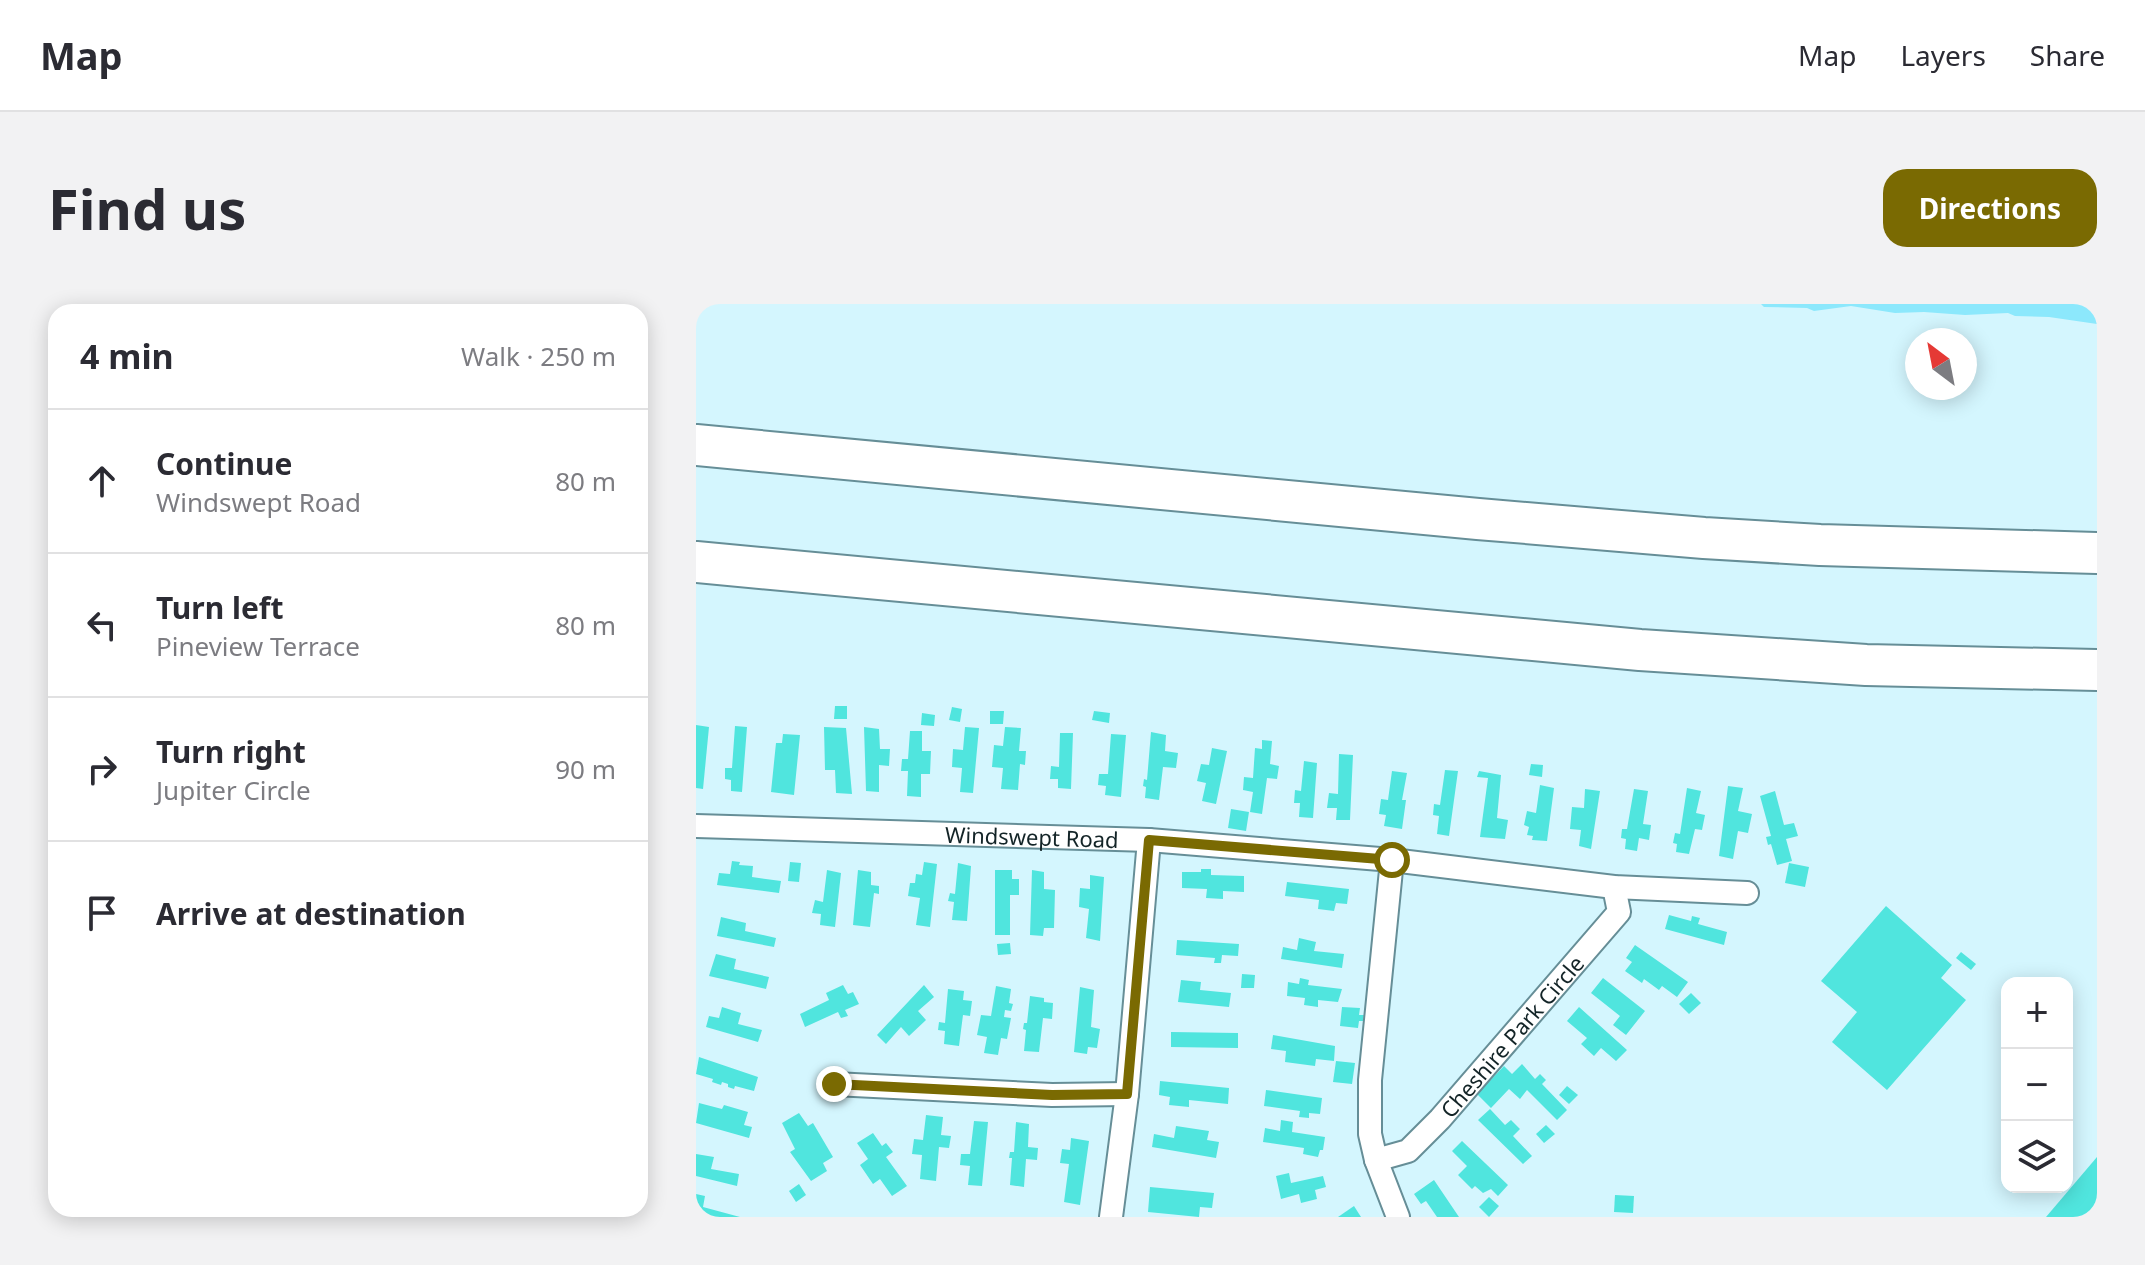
<!DOCTYPE html>
<meta charset="utf-8">
<style>
:root{--surface:#fff;--page:#f2f2f3;--text:#2b2b33;--muted:#7c7c81;--line:#e1e1e2;--accent:#7a6a02}
body{margin:0;font-family:"Noto Sans",sans-serif;background:var(--page);color:var(--text)}
.controls{position:absolute;right:24px;bottom:24px;display:grid;overflow:hidden;border-radius:16px;box-shadow:0 4px 20px #0003}
.controls button{width:72px;height:72px;display:grid;place-items:center;padding:0;border:0;border-bottom:2px solid var(--line);background:var(--surface);color:var(--text);font:40px sans-serif}
.compass{position:absolute;left:1209px;top:24px;width:72px;height:72px;border-radius:50%;background:var(--surface);box-shadow:0 4px 20px #0003;rotate:328deg}
.stop{position:absolute;width:24px;height:24px;margin:-18px;border:6px solid #7a6a02;border-radius:50%;background:#fff}
.stop.end{background:#7a6a02;border-color:#fff;box-shadow:0 2px 8px #0008}
.list{margin:0;padding:0;list-style:none}
h2{display:flex;justify-content:space-between;align-items:center;height:104px;margin:0;padding:0 32px;font-size:34px}
h2 small{font-size:26px;font-weight:400;color:var(--muted)}
.list li{display:grid;grid-template-columns:52px 1fr auto;gap:24px;align-items:center;box-sizing:border-box;height:144px;padding:0 32px;border-top:2px solid var(--line)}
.list b{display:block;font-size:30px;white-space:nowrap}
.list p{margin:0;font-size:26px;white-space:nowrap;color:var(--muted)}
.list em{font-size:26px;font-style:normal;color:var(--muted)}
.icon{flex:none;width:44px;height:44px;fill:none;stroke:currentColor;stroke-width:2;stroke-linecap:round;stroke-linejoin:round}
.map{position:relative;flex:none;width:1401px;height:913px;overflow:hidden;border-radius:24px}
header{display:flex;align-items:center;gap:48px;box-sizing:border-box;height:112px;padding:0 40px;background:var(--surface);border-bottom:2px solid var(--line)}
header strong{font-size:38px}
nav{display:flex;gap:44px;margin-inline-start:auto;font-size:28px}
.intro{display:flex;align-items:center;justify-content:space-between;box-sizing:border-box;height:192px;padding:0 48px}
h1{margin:0;font-size:56px}
.button{padding:20px 36px;border-radius:24px;background:var(--accent);color:#fff;font-size:28px;font-weight:700}
main{display:flex;gap:48px;padding:0 48px}
aside{flex:1;background:var(--surface);border-radius:24px;box-shadow:0 4px 20px #0003}
.map>svg:first-child{display:block}
</style>
<header>
<strong>Map</strong>
<nav><a>Map</a><a>Layers</a><a>Share</a></nav>
</header>
<div class="intro"><h1>Find us</h1><a class="button">Directions</a></div>
<main>
<aside>
<h2>4 min<small>Walk · 250 m</small></h2>
<ul class="list">
<li><svg class="icon" aria-label="ahead" viewBox="0 0 24 24"><path d="M12 20V5M6 11l6-6 6 6"/></svg><div><b>Continue</b><p>Windswept Road</p></div><em>80 m</em></li>
<li><svg class="icon" aria-label="left" viewBox="0 0 24 24"><path d="M17 20v-9H6M10 6l-5 5 5 5"/></svg><div><b>Turn left</b><p>Pineview Terrace</p></div><em>80 m</em></li>
<li><svg class="icon" aria-label="right" viewBox="0 0 24 24"><path d="M7 20v-9h11M14 6l5 5-5 5"/></svg><div><b>Turn right</b><p>Jupiter Circle</p></div><em>90 m</em></li>
<li><svg class="icon" aria-label="arrive" viewBox="0 0 24 24"><path d="M6 21V4h12l-3 4 3 4H6"/></svg><div><b>Arrive at destination</b></div></li>
</ul>
</aside>
<div class="map">
<svg width="1401" height="913" viewBox="0 0 1401 913">
<rect width="100%" height="100%" fill="#d4f6fe"/>
<polygon fill="#8ce8fc" points="1065,0 1401,0 1401,20 1353,13 1319,12 1312,9 1269,11 1228,8 1199,9 1155,2 1118,7 1111,4 1068,3"/>
<g fill="#50e5de">
<polygon points="139,402 151,402 151,415 138,415"/>
<polygon points="256,403 266,405 264,418 253,416"/>
<polygon points="294,407 308,407 307,420 294,420"/>
<polygon points="398,407 414,409 413,419 396,416"/>
<polygon points="226,409 239,411 238,422 225,421"/>
<polygon points="0,421 13,423 7,485 0,484"/>
<polygon points="39,422 51,423 46,488 35,487 35,476 29,475 29,464 36,464"/>
<polygon points="128,423 150,424 156,490 140,489 139,466 129,466"/>
<polygon points="168,423 183,425 184,445 194,445 193,462 183,461 183,488 170,487"/>
<polygon points="269,423 283,424 277,489 264,488 266,464 256,463 257,445 267,446"/>
<polygon points="309,423 325,424 323,447 330,447 329,461 324,460 322,486 305,485 307,464 296,463 298,441 307,442"/>
<polygon points="214,427 226,427 226,447 235,447 234,470 225,470 225,493 211,492 212,467 205,467 206,455 212,455"/>
<polygon points="455,428 470,431 469,447 482,449 480,464 467,463 463,496 449,494 450,483 447,482 448,475 451,476"/>
<polygon points="364,429 377,429 375,485 362,484 362,475 354,475 355,462 363,463"/>
<polygon points="87,430 104,431 98,491 75,488 80,439 86,439"/>
<polygon points="415,430 430,431 425,493 409,491 410,482 402,481 403,470 412,470"/>
<polygon points="566,436 576,437 574,460 583,462 581,475 571,474 566,510 554,508 557,488 547,486 548,473 557,474 559,444 566,445"/>
<polygon points="516,444 531,447 520,500 506,497 510,479 501,477 505,460 513,461"/>
<polygon points="643,450 657,451 654,516 640,516 641,504 631,504 633,489 642,490"/>
<polygon points="608,457 621,459 617,514 603,513 604,499 598,499 599,486 605,487"/>
<polygon points="835,460 847,461 846,473 833,471"/>
<polygon points="749,466 762,467 753,532 741,530 743,512 737,511 738,500 744,501"/>
<polygon points="696,467 711,469 706,496 710,496 706,525 688,522 690,511 683,510 685,495 692,496"/>
<polygon points="783,467 805,471 801,514 812,516 809,535 784,533 792,474 781,473"/>
<polygon points="844,481 858,484 851,537 836,536 837,532 831,531 833,523 828,521 831,507 840,509"/>
<polygon points="1032,482 1047,484 1042,507 1056,510 1052,529 1042,527 1037,555 1023,552"/>
<polygon points="991,484 1005,487 1000,509 1009,511 1006,526 999,525 993,550 980,548 981,540 977,539 979,529 984,530"/>
<polygon points="889,485 904,487 895,545 883,542 885,526 874,525 876,503 888,504"/>
<polygon points="938,485 952,487 947,520 955,521 953,536 943,534 941,547 929,545 930,535 925,534 926,525 931,525"/>
<polygon points="1079,487 1088,521 1098,519 1102,532 1090,535 1096,557 1081,561 1075,540 1072,541 1070,533 1075,532 1064,492"/>
<polygon points="535,505 553,508 550,527 532,524"/>
<polygon points="36,557 44,558 43,561 57,562 56,573 85,577 83,589 21,581 23,569 34,570"/>
<polygon points="94,558 105,559 103,578 92,577"/>
<polygon points="228,558 241,560 234,623 220,621 224,594 212,592 214,579 219,579 220,570 226,571"/>
<polygon points="262,559 275,562 271,617 256,616 258,598 252,597 254,589 259,590"/>
<polygon points="1093,559 1113,563 1109,583 1089,579"/>
<polygon points="505,565 515,565 515,571 548,572 548,588 527,587 527,595 510,594 511,585 486,584 486,568 505,568"/>
<polygon points="131,566 145,569 139,623 124,621 125,610 116,609 119,596 127,598"/>
<polygon points="162,566 175,568 175,581 183,582 183,590 178,589 174,623 157,621"/>
<polygon points="299,566 316,566 316,575 323,575 323,591 314,591 314,631 299,631"/>
<polygon points="336,566 348,568 348,585 359,586 358,624 348,624 347,632 334,631"/>
<polygon points="394,571 408,573 404,637 390,634 393,605 383,603 384,584 394,585"/>
<polygon points="591,578 653,585 651,600 640,599 638,607 622,605 623,596 589,592"/>
<polygon points="1190,602 1256,661 1245,674 1270,696 1191,786 1136,738 1161,708 1125,677"/>
<polygon points="973,611 995,617 996,612 1004,614 1002,620 1031,628 1028,641 969,625"/>
<polygon points="25,613 50,619 49,627 80,634 78,643 21,632"/>
<polygon points="603,634 620,638 618,647 648,650 646,664 585,655 587,643 601,646"/>
<polygon points="481,636 543,640 542,652 526,651 525,659 518,659 519,654 480,651"/>
<polygon points="314,639 315,650 302,651 301,640"/>
<polygon points="939,641 992,678 981,693 966,682 963,686 948,675 946,679 929,667 936,658 930,654"/>
<polygon points="1265,648 1280,660 1275,666 1260,654"/>
<polygon points="20,650 40,655 38,665 73,673 70,685 13,672"/>
<polygon points="546,670 559,671 558,684 545,684"/>
<polygon points="604,674 613,676 612,681 646,685 642,698 622,696 622,703 608,701 609,694 591,692 592,678 603,680"/>
<polygon points="907,674 949,707 930,731 917,721 924,712 895,689"/>
<polygon points="485,676 505,678 504,686 535,689 533,703 482,698"/>
<polygon points="147,681 152,690 157,688 163,700 149,706 152,712 145,714 142,708 109,723 104,710 133,696 130,689"/>
<polygon points="228,681 238,693 222,707 230,716 213,732 205,723 190,740 181,731"/>
<polygon points="300,682 315,685 313,699 317,700 315,707 309,706 308,713 315,714 311,735 305,734 302,751 288,749 291,733 281,731 285,711 295,712"/>
<polygon points="384,683 398,686 395,723 404,725 401,744 392,743 391,750 378,748"/>
<polygon points="252,685 268,687 267,696 276,697 274,712 267,711 263,742 248,740 249,727 242,726 243,718 249,719"/>
<polygon points="995,689 1005,699 993,710 983,700"/>
<polygon points="334,692 348,694 348,698 357,699 356,715 347,714 343,748 328,747 330,726 327,725 328,719 331,719"/>
<polygon points="26,703 45,709 42,720 66,726 62,738 10,723 13,712 23,714"/>
<polygon points="646,703 664,704 663,711 668,711 667,717 663,717 662,724 644,722"/>
<polygon points="883,703 931,746 920,757 905,744 898,752 885,740 891,734 871,717"/>
<polygon points="475,728 542,729 542,744 475,743"/>
<polygon points="577,731 639,742 638,757 620,755 619,762 589,758 590,747 575,745"/>
<polygon points="3,753 62,773 58,787 39,782 38,785 32,783 32,780 26,778 25,781 16,778 17,775 0,770"/>
<polygon points="640,757 659,759 656,780 637,778"/>
<polygon points="826,760 839,775 844,770 850,776 846,780 871,806 861,816 831,786 824,795 813,785 795,804 781,790 808,762 816,770"/>
<polygon points="464,777 533,784 532,800 493,796 493,803 473,801 474,793 463,791"/>
<polygon points="871,782 882,791 873,800 863,791"/>
<polygon points="570,786 626,794 624,810 613,809 613,814 603,813 604,807 568,802"/>
<polygon points="3,799 26,805 28,801 52,808 48,821 56,823 53,834 0,819"/>
<polygon points="794,805 809,821 815,816 824,825 817,832 836,852 827,860 782,816"/>
<polygon points="103,809 112,822 117,819 137,853 127,859 131,867 115,877 94,848 99,845 86,819"/>
<polygon points="230,811 247,813 245,831 255,832 253,844 243,843 240,877 224,875 226,851 216,850 218,835 227,836"/>
<polygon points="585,816 597,818 596,828 629,833 627,846 624,846 622,853 607,850 608,844 567,838 569,824 584,827"/>
<polygon points="278,817 292,818 286,882 272,881 274,862 264,861 265,850 274,850"/>
<polygon points="320,818 333,820 332,843 342,844 341,856 330,855 328,883 314,881 316,854 313,854 314,848 318,848"/>
<polygon points="850,821 859,830 848,839 840,830"/>
<polygon points="480,822 513,827 511,836 523,838 520,854 456,843 458,830 478,834"/>
<polygon points="177,829 186,842 190,839 197,848 190,853 211,882 196,892 184,875 177,880 164,861 172,855 161,839"/>
<polygon points="375,834 393,837 384,901 368,898 373,860 364,859 366,845 374,846"/>
<polygon points="766,837 812,881 802,892 795,885 787,889 779,882 776,885 762,871 771,862 756,847"/>
<polygon points="0,850 18,853 15,865 43,870 41,882 0,872"/>
<polygon points="1401,853 1401,913 1350,913"/>
<polygon points="593,869 595,879 627,872 630,883 619,886 621,895 605,899 603,890 585,895 580,872"/>
<polygon points="738,876 763,913 741,913 730,897 725,900 718,890"/>
<polygon points="103,880 110,891 100,898 93,887"/>
<polygon points="454,883 518,889 516,904 504,903 503,913 452,908"/>
<polygon points="0,890 9,892 7,903 44,913 0,913"/>
<polygon points="919,891 938,892 937,909 918,908"/>
<polygon points="793,893 803,902 793,913 783,903"/>
<polygon points="658,902 665,913 642,913"/>
</g>
<g fill="none" stroke-linecap="round" stroke-linejoin="round">
<defs>
<g id="minor">
<path id="s1" d="M0 522 453 536 696 556 918 583 1051 589"/>
<polyline points="696,556 674,776 674,830 680,856 702,913"/>
<polyline points="138,780 356,791 431,790"/>
<path id="s2" d="M680 856 712 847 744 815 923 608 918 583"/>
<polyline points="415,913 431,790 453,536"/>
</g>
<g id="motorway">
<polyline points="0,141 782,215 1008,234 1124,241 1401,249"/>
<polyline points="0,258 944,346 1170,361 1401,366"/>
</g>
</defs>
<use href="#minor" stroke="#668e97" stroke-width="26"/>
<use href="#motorway" stroke="#668e97" stroke-width="44"/>
<use href="#minor" stroke="#fff" stroke-width="22"/>
<use href="#motorway" stroke="#fff" stroke-width="40"/>
</g>
<g fill="none" stroke-linecap="round" stroke-linejoin="round">
<polyline stroke="#7a6a02" stroke-width="10" points="138,780 356,791 431,790 453,536 696,556"/>
</g>
<g text-anchor="middle" dominant-baseline="central" stroke-width="6" stroke-linejoin="round" paint-order="stroke">
<g font-size="22" fill="#132427" stroke="#fff">
<text stroke="none"><textPath href="#s1" startOffset="336">Windswept Road</textPath></text>
<text stroke="none"><textPath href="#s2" startOffset="188">Cheshire Park Circle</textPath></text>
</g>
</g>
</svg>
<div class="controls">
<button>+</button>
<button>−</button>
<button><svg class="icon" aria-label="layers" viewBox="0 0 24 24"><path d="M12 4l9 5-9 5-9-5zM3 14l9 5 9-5"/></svg></button>
</div>
<svg class="compass" viewBox="-18 -18 36 36"><path d="M0-13l5 13h-10z" fill="#e53935"/><path d="M0 13l5-13h-10z" fill="#7c7c81"/></svg>
<div class="stop" style="left:696px;top:556px"></div>
<div class="stop end" style="left:138px;top:780px"></div>
</div>
</main>
